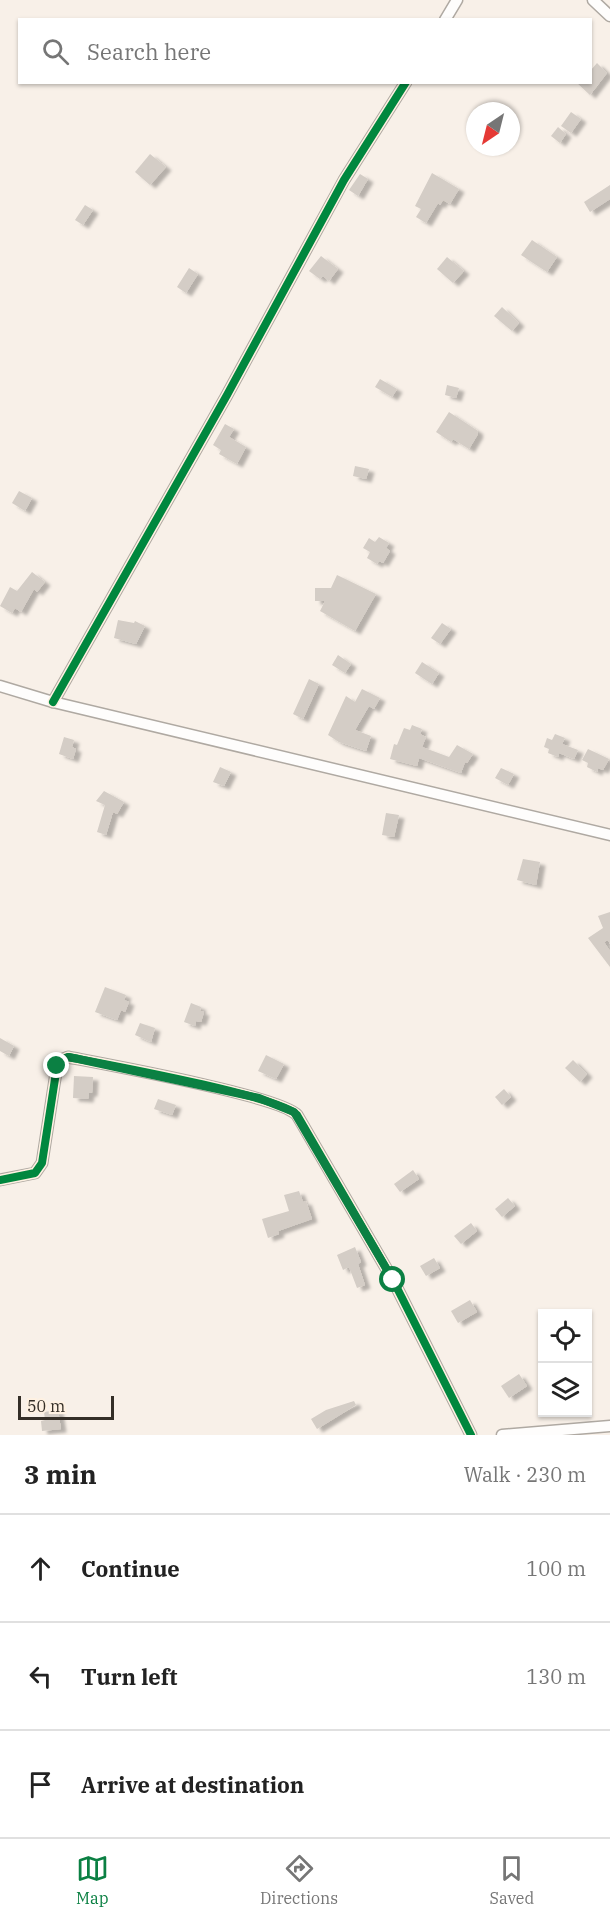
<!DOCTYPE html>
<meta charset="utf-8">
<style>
:root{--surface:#fff;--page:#f6f6f6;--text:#222;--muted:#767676;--line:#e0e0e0;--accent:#0b8043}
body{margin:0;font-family:"IBM Plex Serif",serif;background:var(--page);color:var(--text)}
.controls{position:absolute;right:18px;bottom:18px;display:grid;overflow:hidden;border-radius:0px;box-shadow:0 2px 4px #0004}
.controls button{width:54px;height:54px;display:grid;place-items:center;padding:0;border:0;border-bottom:2px solid var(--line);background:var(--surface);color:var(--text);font:30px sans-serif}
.compass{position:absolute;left:466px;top:102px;width:54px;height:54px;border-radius:50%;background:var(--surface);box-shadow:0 2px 4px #0004;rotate:215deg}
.scale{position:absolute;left:18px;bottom:15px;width:96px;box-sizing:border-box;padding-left:6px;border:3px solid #342e27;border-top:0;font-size:16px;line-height:21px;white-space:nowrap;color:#342e27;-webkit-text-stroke:4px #fef1e2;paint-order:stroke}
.stop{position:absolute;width:18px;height:18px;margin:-14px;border:4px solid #0b8043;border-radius:50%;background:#fff}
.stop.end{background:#0b8043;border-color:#fff;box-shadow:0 2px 6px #0008}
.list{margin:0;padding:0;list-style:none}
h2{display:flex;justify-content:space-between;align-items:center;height:78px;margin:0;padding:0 24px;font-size:26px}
h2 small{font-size:20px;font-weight:400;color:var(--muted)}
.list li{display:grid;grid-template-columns:39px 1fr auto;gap:18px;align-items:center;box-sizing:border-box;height:108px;padding:0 24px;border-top:2px solid var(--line)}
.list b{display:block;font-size:22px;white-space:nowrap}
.list em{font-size:20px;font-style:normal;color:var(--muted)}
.icon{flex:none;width:33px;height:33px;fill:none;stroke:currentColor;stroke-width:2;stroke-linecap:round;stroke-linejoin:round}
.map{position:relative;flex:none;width:610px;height:1435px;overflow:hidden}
.search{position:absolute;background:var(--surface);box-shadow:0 2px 4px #0004;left:18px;right:18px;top:18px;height:66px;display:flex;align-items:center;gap:15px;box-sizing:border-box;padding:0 21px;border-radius:0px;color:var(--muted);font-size:22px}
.sheet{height:402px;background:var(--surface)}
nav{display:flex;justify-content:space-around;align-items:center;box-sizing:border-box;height:84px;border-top:2px solid var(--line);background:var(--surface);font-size:16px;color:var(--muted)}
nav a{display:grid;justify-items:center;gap:3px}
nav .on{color:var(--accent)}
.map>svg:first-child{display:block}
</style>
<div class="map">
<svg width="610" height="1435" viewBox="0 0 610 1435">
<defs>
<filter id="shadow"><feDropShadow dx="5.5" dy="3.5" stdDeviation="1.5" flood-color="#0004"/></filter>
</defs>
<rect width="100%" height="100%" fill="#f8f0e8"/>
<g fill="#d4cdc6" filter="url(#shadow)">
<polygon points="597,63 607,73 590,95 576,82 591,82 591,70"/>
<polygon points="571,112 581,119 571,133 561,126"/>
<polygon points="558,127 566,134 560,143 551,136"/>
<polygon points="150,154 166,167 150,185 135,172"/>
<polygon points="432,173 459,189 450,204 443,200 440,205 438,203 426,223 416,217 421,209 415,206"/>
<polygon points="360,174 368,179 358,196 349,190"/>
<polygon points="610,185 610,199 590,212 584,202"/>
<polygon points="85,205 93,210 83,225 75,220"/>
<polygon points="532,240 557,257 547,272 521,255"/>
<polygon points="321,256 338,269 329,281 323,276 320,279 309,271"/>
<polygon points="447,257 464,271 453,283 437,269"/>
<polygon points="189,268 198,274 186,293 177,287"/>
<polygon points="502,307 519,323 512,331 494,316"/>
<polygon points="380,379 397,389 392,397 375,387"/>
<polygon points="447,385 459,388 456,398 445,395"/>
<polygon points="449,412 478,431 477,433 478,434 469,449 453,439 451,442 436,432"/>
<polygon points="225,424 234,429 229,437 246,447 237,464 219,454 221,450 213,445"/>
<polygon points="355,466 369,469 366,479 353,476"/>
<polygon points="19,491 32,498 25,511 12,503"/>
<polygon points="379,537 389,543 386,548 390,551 383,563 379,561 377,564 367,558 370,552 363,548 369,538 375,542"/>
<polygon points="32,572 45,582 37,592 34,589 21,612 15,608 12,613 0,606 10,587 17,591"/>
<polygon points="337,575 376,594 355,631 320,611 325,601 315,601 315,588 331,588"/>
<polygon points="118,620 134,623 135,621 145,626 136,644 114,638"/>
<polygon points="442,623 451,629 440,644 431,638"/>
<polygon points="338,655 351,664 345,673 332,665"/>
<polygon points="422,662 439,673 432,684 415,673"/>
<polygon points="309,679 319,684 303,719 293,714"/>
<polygon points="362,689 380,698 374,709 369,706 355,730 371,736 366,751 339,742 328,735 346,696 355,702"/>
<polygon points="412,725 422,729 420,734 426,737 422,747 449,757 457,745 473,754 467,763 465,762 461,773 419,758 417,766 390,759 394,744 397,745 404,728 410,730"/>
<polygon points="555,734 565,738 562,744 578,750 574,759 559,753 558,757 548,753 549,749 544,747 547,738 552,740"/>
<polygon points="64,737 74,740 72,747 76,749 73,759 59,754"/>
<polygon points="588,749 609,759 603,770 598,768 597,772 587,767 588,763 582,760"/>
<polygon points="220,767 231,772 224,786 213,782"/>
<polygon points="501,768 514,774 508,785 495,778"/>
<polygon points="104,791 124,802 117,814 113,812 106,835 97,832 105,805 96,801"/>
<polygon points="386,813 399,815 394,837 382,835"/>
<polygon points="523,859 540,862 536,885 517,880"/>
<polygon points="610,912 610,944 608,940 604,942 610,951 610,967 588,938 603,928 598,916"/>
<polygon points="105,987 126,995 124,1000 129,1002 125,1012 121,1010 117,1020 95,1012"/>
<polygon points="191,1003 201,1007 200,1011 204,1012 201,1022 196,1021 195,1026 184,1022"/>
<polygon points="140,1023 155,1028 151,1042 135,1035"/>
<polygon points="0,1038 14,1046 9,1056 0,1051"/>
<polygon points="266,1055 284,1064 276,1079 258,1071"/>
<polygon points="573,1060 587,1074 580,1082 565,1068"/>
<polygon points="74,1076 93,1077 92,1093 89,1093 88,1099 73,1098"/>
<polygon points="504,1089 511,1097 502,1105 495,1097"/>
<polygon points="158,1099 176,1105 172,1115 154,1109"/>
<polygon points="413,1170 419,1179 400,1192 394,1184"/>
<polygon points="299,1191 303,1202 306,1201 312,1219 278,1231 279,1234 268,1238 262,1219 289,1211 284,1195"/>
<polygon points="508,1198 515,1206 502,1217 495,1209"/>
<polygon points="471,1223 477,1231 461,1244 454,1236"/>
<polygon points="355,1247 361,1262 358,1264 365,1285 357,1288 349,1267 343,1270 337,1255"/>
<polygon points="434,1258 440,1268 426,1276 420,1266"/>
<polygon points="470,1300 477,1312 458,1323 451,1311"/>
<polygon points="519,1374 527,1386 509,1398 501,1386"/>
<polygon points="354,1401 356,1405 317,1429 311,1419 326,1410"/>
<polygon points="58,1410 61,1429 42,1431 41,1421 45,1420 44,1412"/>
</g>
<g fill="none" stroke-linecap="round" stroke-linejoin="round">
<defs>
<g id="minor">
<polyline points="593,0 610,16"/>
<polyline points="445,20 457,0"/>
<polyline points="0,686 53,702 610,835"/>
<polyline points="53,702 227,395 344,180 406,82"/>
<path d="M0 1180 35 1173 42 1163 57 1066 61 1060 68 1057C104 1064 280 1096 297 1115L393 1280 471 1435"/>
<polyline points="502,1435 610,1426"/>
</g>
</defs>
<use href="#minor" stroke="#afa9a2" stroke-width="13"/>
<use href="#minor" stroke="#fefdfc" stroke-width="10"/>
<defs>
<g id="cycleway">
<polyline points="53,702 227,395 344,180 406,82"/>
<path d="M0 1180 35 1173 42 1163 57 1066 61 1060 68 1057C104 1064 280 1096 297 1115L393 1280 471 1435"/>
</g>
</defs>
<use href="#cycleway" stroke="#fef1e2" stroke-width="11"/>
<use href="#cycleway" stroke="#00873e" stroke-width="8"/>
</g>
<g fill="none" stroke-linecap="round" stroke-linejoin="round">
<polyline stroke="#0b8043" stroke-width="8" points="57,1066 61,1060 69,1057 259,1098 294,1112 393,1280"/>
</g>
</svg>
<div class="controls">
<button><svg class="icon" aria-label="locate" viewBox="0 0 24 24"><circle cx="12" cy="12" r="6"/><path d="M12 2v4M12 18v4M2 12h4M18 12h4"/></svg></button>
<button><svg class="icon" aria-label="layers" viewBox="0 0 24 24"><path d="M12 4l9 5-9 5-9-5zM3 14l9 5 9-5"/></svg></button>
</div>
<svg class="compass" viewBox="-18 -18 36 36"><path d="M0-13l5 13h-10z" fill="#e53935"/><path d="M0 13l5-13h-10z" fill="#767676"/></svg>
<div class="scale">50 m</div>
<div class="stop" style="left:393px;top:1280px"></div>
<div class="stop end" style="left:57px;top:1066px"></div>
<div class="search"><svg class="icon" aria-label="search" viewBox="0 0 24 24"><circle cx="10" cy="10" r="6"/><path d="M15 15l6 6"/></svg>Search here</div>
</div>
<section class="sheet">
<h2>3 min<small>Walk · 230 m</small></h2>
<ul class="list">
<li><svg class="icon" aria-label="ahead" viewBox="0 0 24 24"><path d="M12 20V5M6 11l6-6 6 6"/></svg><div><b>Continue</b></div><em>100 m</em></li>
<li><svg class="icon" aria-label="left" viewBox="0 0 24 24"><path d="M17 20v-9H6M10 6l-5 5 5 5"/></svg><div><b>Turn left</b></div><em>130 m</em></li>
<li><svg class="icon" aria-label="arrive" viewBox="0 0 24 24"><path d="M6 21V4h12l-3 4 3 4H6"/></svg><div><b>Arrive at destination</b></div></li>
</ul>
</section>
<nav>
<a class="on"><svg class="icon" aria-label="map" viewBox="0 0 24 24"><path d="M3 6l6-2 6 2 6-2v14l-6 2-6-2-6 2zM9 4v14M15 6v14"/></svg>Map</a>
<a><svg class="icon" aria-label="directions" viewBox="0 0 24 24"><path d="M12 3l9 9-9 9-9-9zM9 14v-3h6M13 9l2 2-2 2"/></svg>Directions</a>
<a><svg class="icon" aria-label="saved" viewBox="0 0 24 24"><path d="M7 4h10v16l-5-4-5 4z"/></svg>Saved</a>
</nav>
